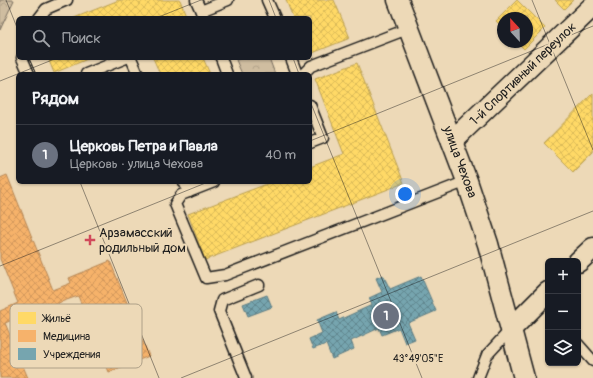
<!DOCTYPE html>
<html lang="ru">
<meta charset="utf-8">
<style>
:root{--surface:#171b24;--page:#20242c;--text:#f1f3f6;--muted:#9ea1a6;--line:#363941;--accent:#2563eb}
body{margin:0;font-family:Pangolin,sans-serif;background:var(--page);color:var(--text)}
.controls{position:absolute;right:12px;bottom:12px;display:grid;overflow:hidden;border-radius:6px;box-shadow:0 1px 3px #0004}
.controls button{width:36px;height:36px;display:grid;place-items:center;padding:0;border:0;border-bottom:1px solid var(--line);background:var(--surface);color:var(--text);font:20px sans-serif}
.compass{position:absolute;left:497px;top:12px;width:36px;height:36px;border-radius:50%;background:var(--surface);box-shadow:0 1px 3px #0004;rotate:338deg}
.you{position:absolute;left:405px;top:194px;width:14px;height:14px;margin:-10px;border:3px solid #fff;border-radius:50%;background:#1a73e8;box-shadow:0 0 0 6px #1a73e833}
.badge{display:grid;place-items:center;width:26px;height:26px;border-radius:50%;background:var(--accent);color:#fff;font-size:13px;font-weight:700}
.pin{position:absolute;translate:-50% -50%;border:2px solid #fff;box-shadow:0 1px 4px #0006}
.list{margin:0;padding:0;list-style:none}
h2{display:flex;justify-content:space-between;align-items:center;height:52px;margin:0;padding:0 16px;font-size:17px}
h2 small{font-size:13px;font-weight:400;color:var(--muted)}
.list li{display:grid;grid-template-columns:26px 1fr auto;gap:12px;align-items:center;box-sizing:border-box;height:60px;padding:0 16px;border-top:1px solid var(--line)}
.list b{display:block;font-size:15px;white-space:nowrap}
.list p{margin:0;font-size:13px;white-space:nowrap;color:var(--muted)}
.list em{font-size:13px;font-style:normal;color:var(--muted)}
.icon{flex:none;width:22px;height:22px;fill:none;stroke:currentColor;stroke-width:2;stroke-linecap:round;stroke-linejoin:round}
.map{position:relative;flex:none;width:593px;height:378px;overflow:hidden}
.search{position:absolute;background:var(--surface);box-shadow:0 1px 3px #0004;left:16px;top:16px;width:296px;height:44px;display:flex;align-items:center;gap:10px;box-sizing:border-box;padding:0 14px;border-radius:6px;color:var(--muted);font-size:15px}
.panel{position:absolute;background:var(--surface);box-shadow:0 1px 3px #0004;left:16px;top:72px;width:296px;height:112px;border-radius:6px}
.map>svg:first-child{display:block}
</style>
<div class="map">
<svg width="593" height="378" viewBox="0 0 593 378">
<defs>
<pattern id="forest-crowns" width="20" height="18" patternUnits="userSpaceOnUse"><rect width="20" height="18" fill="#cfbda0"/><path d="M2 6a3 3 0 1 1 6 0M12 15a3 3 0 1 1 6 0" fill="none" stroke="#b1a289"/></pattern>
<pattern id="homes-cross-hatch" width="8" height="8" patternUnits="userSpaceOnUse"><rect width="8" height="8" fill="#ffd966"/><path d="M0 0l8 8M0 8l8-8" fill="none" stroke="#daba58"/></pattern>
<pattern id="health-cross-hatch" width="8" height="8" patternUnits="userSpaceOnUse"><rect width="8" height="8" fill="#f6b26b"/><path d="M0 0l8 8M0 8l8-8" fill="none" stroke="#d2985c"/></pattern>
<pattern id="public-cross-hatch" width="8" height="8" patternUnits="userSpaceOnUse"><rect width="8" height="8" fill="#76a5af"/><path d="M0 0l8 8M0 8l8-8" fill="none" stroke="#60868e"/></pattern>
</defs>
<rect width="100%" height="100%" fill="#edd9b7"/>
<filter id="ink" filterUnits="userSpaceOnUse"><feTurbulence type="fractalNoise" baseFrequency=".025" numOctaves="2"/><feDisplacementMap in="SourceGraphic" scale="8" xChannelSelector="R" yChannelSelector="G"/><feConvolveMatrix kernelMatrix="1 2 1 2 8 2 1 2 1" color-interpolation-filters="sRGB"/></filter>
<g filter="url(#ink)">
<g fill="url(#forest-crowns)" stroke="#766c5e">
<polygon points="0,0 14,0 0,30"/>
<polygon points="242,58 269,58 275,74 242,74 236,60"/>
</g>
<g fill="url(#homes-cross-hatch)" stroke="#bba050">
<polygon points="119,0 180,0 187,18 74,18"/>
<polygon points="286,0 334,0 350,38 310,54 310,18 293,18"/>
<polygon points="517,0 545,28 524,49 517,42 527,42 527,18 503,18 503,28 496,21"/>
<polygon points="555,0 573,0 564,9"/>
<polygon points="48,58 90,58 54,73"/>
<polygon points="153,58 203,58 210,74 160,74"/>
<polygon points="357,63 404,183 205,260 188,214 272,182 310,182 310,167 344,154 315,79"/>
<polygon points="593,93 593,152 573,172 544,143"/>
</g>
<polygon fill="url(#health-cross-hatch)" stroke="#b58553" points="7,175 53,290 71,283 69,278 110,261 149,356 109,372 78,296 58,303 64,317 29,331 22,316 5,323 28,378 0,378 0,311 18,303 0,259 0,178"/>
<g fill="url(#public-cross-hatch)" stroke="#5b7c83">
<polygon points="383,275 390,289 421,276 436,311 408,323 415,339 405,343 399,328 382,335 379,328 351,341 354,349 332,359 326,344 313,349 309,339 322,333 317,320 336,312 339,320 372,305 369,298 382,292 376,278"/>
<polygon points="267,295 272,307 248,316 243,304"/>
</g>
<g fill="none" stroke-linecap="round" stroke-linejoin="round">
<defs>
<g id="service">
<polyline points="196,0 204,18"/>
<polyline points="267,0 275,18"/>
<polyline points="201,11 228,0"/>
<polyline points="39,18 46,9 67,0"/>
<polyline points="22,58 29,74"/>
<polyline points="131,58 138,74"/>
<polyline points="221,58 227,74"/>
<polyline points="291,58 297,74"/>
<polyline points="86,74 126,58"/>
<polyline points="303,74 311,66 410,28"/>
<polyline points="310,105 323,138 310,143"/>
<polyline points="184,182 189,192"/>
<polyline points="214,182 181,195 175,204 206,278 225,275 467,181"/>
<polyline points="578,344 593,361"/>
<polyline points="246,378 219,311 222,300 259,285"/>
<polyline points="478,378 487,355 512,328"/>
</g>
<g id="minor">
<polyline points="398,0 467,181 488,244 524,378"/>
<polyline points="452,141 593,6"/>
<polyline points="578,262 593,248"/>
<polyline points="512,328 548,292"/>
</g>
</defs>
<use href="#service" stroke="#1c1c1c" stroke-width="13"/>
<use href="#minor" stroke="#1c1c1c" stroke-width="23"/>
<use href="#service" stroke="#edd9b7" stroke-width="10"/>
<use href="#minor" stroke="#edd9b7" stroke-width="20"/>
</g>
</g>
<path fill="none" stroke="#1c1c1c" stroke-width="1" stroke-opacity="0.45" d="M6 0 18 30M269 0 276 18M532 0 593 150M156 18 201 0M29 58 36 74M293 58 299 74M0 81 57 58M310 101 422 378M310 141 593 26M80 182 159 378M0 266 208 182M181 378 593 211"/>
<path fill="#d1495b" stroke="#edd9b7" stroke-width="1.5" d="M88 234h4v4h4v4h-4v4h-4v-4h-4v-4h4z"/>
<g text-anchor="middle" dominant-baseline="central" stroke-width="4" stroke-linejoin="round" paint-order="stroke">
<g font-size="13" fill="#1c1c1c" stroke="#edd9b7">
<text transform="translate(523 74) rotate(-44)">1-й Спортивный переулок</text>
<text transform="translate(460 162) rotate(70)">улица Чехова</text>
</g>
<g font-size="13" fill="#1c1c1c" stroke="#edd9b7" text-anchor="start">
<text x="99" y="233">Арзамасский<tspan x="99" dy="15">родильный дом</tspan></text>
</g>
</g>
<rect x="10" y="304" width="132" height="64" rx="6" fill="#edd9b7" stroke="#aea088" stroke-width="1"/>
<rect x="18" y="312" width="18" height="12" fill="#ffd966"/>
<rect x="18" y="330" width="18" height="12" fill="#f6b26b"/>
<rect x="18" y="348" width="18" height="12" fill="#76a5af"/>
<g font-size="11" fill="#1c1c1c">
<text x="43" y="322">Жильё</text>
<text x="43" y="340">Медицина</text>
<text x="43" y="358">Учреждения</text>
</g>
<g font-size="10" text-anchor="middle" fill="#1c1c1c" stroke="#edd9b7" stroke-width="4" stroke-linejoin="round" paint-order="stroke">
<text x="418" y="362">43°49'05"E</text>
</g>
</svg>
<div class="controls">
<button>+</button>
<button>−</button>
<button><svg class="icon" aria-label="layers" viewBox="0 0 24 24"><path d="M12 4l9 5-9 5-9-5zM3 14l9 5 9-5"/></svg></button>
</div>
<svg class="compass" viewBox="-18 -18 36 36"><path d="M0-13l5 13h-10z" fill="#e53935"/><path d="M0 13l5-13h-10z" fill="#9ea1a6"/></svg>
<div class="you"></div>
<div class="pin badge" style="left:386px;top:316px;background:#6b7280">1</div>
<div class="search"><svg class="icon" aria-label="search" viewBox="0 0 24 24"><circle cx="10" cy="10" r="6"/><path d="M15 15l6 6"/></svg>Поиск</div>
<section class="panel">
<h2>Рядом<small></small></h2>
<ul class="list">
<li><span class="badge" style="background:#6b7280">1</span><div><b>Церковь Петра и Павла</b><p>Церковь · улица Чехова</p></div><em>40 m</em></li>
</ul>
</section>
</div>
